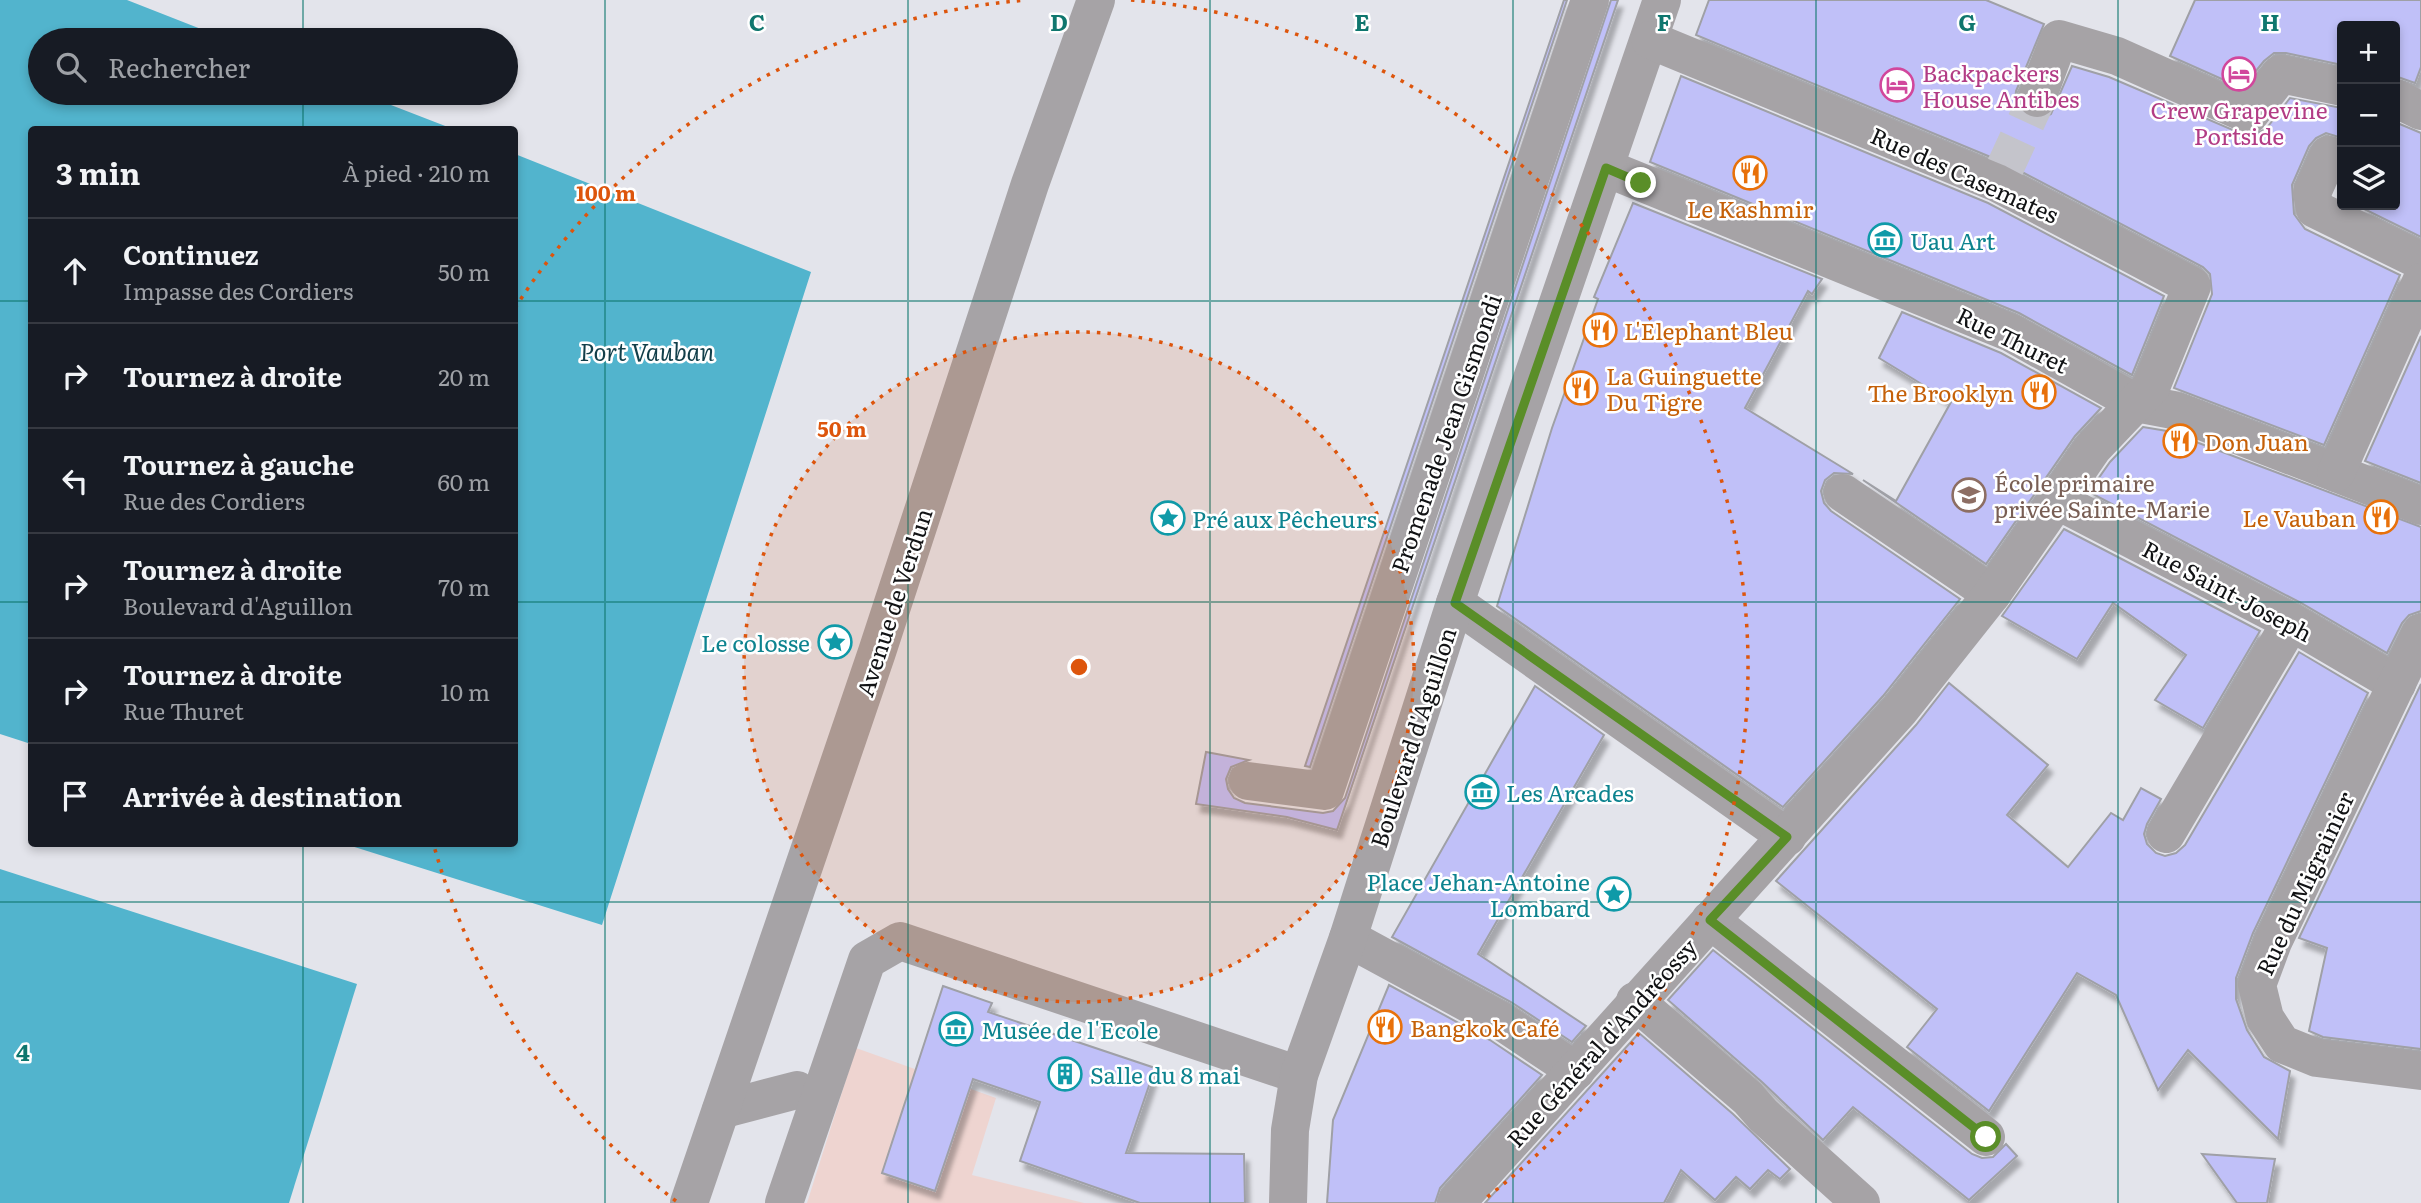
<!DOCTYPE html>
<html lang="fr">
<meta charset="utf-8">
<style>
:root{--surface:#171b24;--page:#20242c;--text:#f1f3f6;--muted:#9ea1a6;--line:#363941}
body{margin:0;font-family:Literata,serif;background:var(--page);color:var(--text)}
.controls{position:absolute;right:21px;top:21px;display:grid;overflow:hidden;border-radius:7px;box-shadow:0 4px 10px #0003}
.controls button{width:63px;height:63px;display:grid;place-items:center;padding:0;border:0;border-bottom:2px solid var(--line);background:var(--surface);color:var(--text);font:35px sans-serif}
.stop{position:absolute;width:21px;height:21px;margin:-16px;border:5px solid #5a8e28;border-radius:50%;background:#fff}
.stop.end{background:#5a8e28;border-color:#fff;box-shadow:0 2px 7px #0008}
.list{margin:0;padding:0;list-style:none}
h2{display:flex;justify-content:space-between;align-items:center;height:91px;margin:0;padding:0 28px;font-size:30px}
h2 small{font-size:23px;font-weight:400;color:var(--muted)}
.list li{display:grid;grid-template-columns:46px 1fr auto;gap:21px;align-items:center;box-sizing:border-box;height:105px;padding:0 28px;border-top:2px solid var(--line)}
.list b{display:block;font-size:26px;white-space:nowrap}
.list p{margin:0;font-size:23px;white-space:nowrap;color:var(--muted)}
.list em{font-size:23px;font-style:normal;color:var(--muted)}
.icon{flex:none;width:38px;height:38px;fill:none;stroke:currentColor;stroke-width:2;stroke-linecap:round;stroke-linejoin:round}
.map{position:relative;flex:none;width:2421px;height:1203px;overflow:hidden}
.search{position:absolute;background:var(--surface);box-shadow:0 4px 10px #0003;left:28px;top:28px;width:490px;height:77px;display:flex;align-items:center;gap:18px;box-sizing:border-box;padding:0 24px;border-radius:38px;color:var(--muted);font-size:26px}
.panel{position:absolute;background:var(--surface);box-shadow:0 4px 10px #0003;left:28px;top:126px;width:490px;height:721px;border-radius:7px}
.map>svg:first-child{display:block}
</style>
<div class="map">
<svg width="2421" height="1203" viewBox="0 0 2421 1203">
<defs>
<filter id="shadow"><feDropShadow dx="4.5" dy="8" stdDeviation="2" flood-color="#0004"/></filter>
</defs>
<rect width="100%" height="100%" fill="#e3e4eb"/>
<polygon fill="#eed4d0" points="856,1048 996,1098 972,1175 1084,1203 807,1203"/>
<g fill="#52b4cd">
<polygon points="0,0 127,0 229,40 40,40 40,93 360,93 453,129 32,130 31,744 0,734"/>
<polygon points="515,154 811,272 602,925 345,844 514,844"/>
<polygon points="0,869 357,984 289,1203 0,1203"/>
</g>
<g fill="#c0c0f8" stroke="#9fa0a6" stroke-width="2" filter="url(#shadow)">
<polygon points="1564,0 1567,0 1310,767 1305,766"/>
<polygon points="1611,0 1618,0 1337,830 1287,817 1196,804 1206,752 1249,760 1231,767 1226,779 1228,789 1234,798 1245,803 1323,813 1333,811 1345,798"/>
<polygon points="1709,0 1986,0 2044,24 2016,91 2015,101 2020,111 2030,119 2041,119 2051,114 2072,66 2109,77 2249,137 2266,129 2290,98 2342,108 2342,138 2326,133 2316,138 2309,146 2292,185 2294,214 2305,229 2400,275 2324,445 2174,388 2212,294 2210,274 2203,267 2005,163 1696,35"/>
<polygon points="2195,0 2421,0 2421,67 2415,83 2395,76 2395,26 2342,26 2342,65 2286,53 2274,53 2264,61 2242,88 2170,56"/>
<polygon points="1681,76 1988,203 2164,296 2132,375 2019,313 1650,162"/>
<polygon points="2395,122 2421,133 2421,237 2356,205 2395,205"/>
<polygon points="1633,203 1822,279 1812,294 1808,291 1745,408 1853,474 1834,473 1825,480 1821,491 1824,503 1831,511 1960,599 1883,696 1783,807 1497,606 1552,428 1598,299 1594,297"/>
<polygon points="1902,312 2001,353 2101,408 2075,436 1986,564 1863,480 1896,501 1951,402 1879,358"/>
<polygon points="2421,336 2421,483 2365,461"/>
<polygon points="2143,427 2167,431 2421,527 2421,611 2409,615 2402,623 2387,653 2301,603 2089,492 2110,462"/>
<polygon points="2064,529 2260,631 2203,728 2155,700 2186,655 2113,603 2077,659 2002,616"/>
<polygon points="2299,652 2368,693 2253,933 2236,978 2236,999 2247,1030 2264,1057 2290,1071 2278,1139 2188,1050 2158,1090 2116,995 2077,973 1989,1111 1907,1047 1937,1009 1776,881 1916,725 1949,683 2048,765 2007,815 2068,867 2111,813 2123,820 2141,788 2161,799 2147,824 2144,834 2147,844 2156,853 2165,856 2176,853 2185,845"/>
<polygon points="2421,684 2421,1049 2323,1037 2309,1031 2327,948 2299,938"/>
<polygon points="1535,686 1604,735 1478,954 1586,1026 1572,1042 1511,1002 1392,937"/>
<polygon points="1713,950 1972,1154 1982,1158 1993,1157 2006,1144 2017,1156 1969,1200 1853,1107 1823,1140 1762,1082 1668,1000"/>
<polygon points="1389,985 1490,1040 1542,1075 1440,1188 1435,1203 1327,1203 1333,1120"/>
<polygon points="943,986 992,1003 988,1012 1155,1068 1126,1153 1244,1154 1245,1203 1140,1203 1020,1161 1040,1102 973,1079 935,1191 882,1173"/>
<polygon points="1639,1033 1733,1114 1790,1169 1780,1179 1768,1170 1750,1189 1736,1177 1715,1200 1681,1170 1664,1203 1485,1203"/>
<polygon points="2202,1154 2275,1159 2267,1203 2237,1203"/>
</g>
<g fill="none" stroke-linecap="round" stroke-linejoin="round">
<polyline stroke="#c4c4cb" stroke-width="38" stroke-dasharray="38 19" stroke-linecap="butt" points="2002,174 2037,98"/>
<g stroke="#a6a3a6" stroke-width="38">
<polyline points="2037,98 2059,39 2117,56 2249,115 2281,74 2342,87"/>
<polyline points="2395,98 2421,111"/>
<polyline points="2329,155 2312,193 2315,209 2421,261"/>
<polyline points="1606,168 2011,333 2136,403 2173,410 2421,506"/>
<polyline points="2336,473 2421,282"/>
<polyline points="1843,493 1992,594"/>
<polyline points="2056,500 2291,622 2397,684"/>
<polyline points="1455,603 1787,837"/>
<polyline points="2421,633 2273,942 2257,985 2265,1018 2282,1044 2317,1058 2421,1071"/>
<polyline points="1248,781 1325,791 1590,0"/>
<polyline points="2166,834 2291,622"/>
<polyline points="1710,920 1986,1137"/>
<polyline points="1348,938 1501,1021 1576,1071"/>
<polyline points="1635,1001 1748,1098 1763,1115 1861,1203"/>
<polyline points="721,1110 797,1090"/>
<polyline points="689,1203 877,652 1030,184 1096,0"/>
<polyline points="784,1203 867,960 900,941 1299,1075"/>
<polyline points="1288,1203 1290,1130 1299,1075 1348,938 1455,603 1662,0"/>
<polyline points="1456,1203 1900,710 1992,594 2093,448 2151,387 2192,286 1997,183 1650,40"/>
</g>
</g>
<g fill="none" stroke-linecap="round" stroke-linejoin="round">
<polyline stroke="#5a8e28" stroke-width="9" points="1641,183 1606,168 1455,603 1787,837 1710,920 1986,1137"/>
</g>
<path fill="none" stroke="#0f766e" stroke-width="2" stroke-opacity="0.55" d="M303 0V40M605 0V1203M908 0V1203M1210 0V1203M1513 0V1203M1816 0V1203M2118 0V1203M303 93V130M0 301H32M514 301H2421M0 602H32M514 602H2421M303 844V1203M0 902H2421"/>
<circle cx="1079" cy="667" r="335" fill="#dd550c" fill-opacity=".12"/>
<g fill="none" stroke="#dd550c" stroke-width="3.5" stroke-dasharray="3.5 7">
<circle cx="1079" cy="667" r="335"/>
<path d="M676 1201A669 669 0 0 1 434 846M515 308A669 669 0 0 1 1027 0M1131 0A669 669 0 0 1 1482 1201"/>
</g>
<defs>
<symbol id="hotel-ring" viewBox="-11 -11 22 22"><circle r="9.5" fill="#fff" stroke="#d1479c" stroke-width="1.5"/><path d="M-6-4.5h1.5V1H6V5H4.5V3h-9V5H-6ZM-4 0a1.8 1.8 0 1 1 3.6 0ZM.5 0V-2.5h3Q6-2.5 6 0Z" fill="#d1479c"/></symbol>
<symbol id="restaurant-ring" viewBox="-11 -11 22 22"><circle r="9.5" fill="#fff" stroke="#e8710a" stroke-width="1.5"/><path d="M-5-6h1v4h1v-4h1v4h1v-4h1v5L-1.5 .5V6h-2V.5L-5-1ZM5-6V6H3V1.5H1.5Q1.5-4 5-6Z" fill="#e8710a"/></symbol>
<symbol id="museum-ring" viewBox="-11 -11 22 22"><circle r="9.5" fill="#fff" stroke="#0f9aa8" stroke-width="1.5"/><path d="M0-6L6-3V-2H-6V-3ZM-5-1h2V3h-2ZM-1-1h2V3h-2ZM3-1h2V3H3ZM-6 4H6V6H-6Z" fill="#0f9aa8"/></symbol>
<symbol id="school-ring" viewBox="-11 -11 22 22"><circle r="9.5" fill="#fff" stroke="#8d6e63" stroke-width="1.5"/><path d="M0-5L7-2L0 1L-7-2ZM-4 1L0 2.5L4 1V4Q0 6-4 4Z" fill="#8d6e63"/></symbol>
<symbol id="sight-ring" viewBox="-11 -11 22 22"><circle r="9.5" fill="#fff" stroke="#0f9aa8" stroke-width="1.5"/><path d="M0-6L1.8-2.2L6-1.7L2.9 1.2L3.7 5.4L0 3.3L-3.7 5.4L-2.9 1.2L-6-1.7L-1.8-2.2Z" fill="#0f9aa8"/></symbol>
<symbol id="building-ring" viewBox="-11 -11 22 22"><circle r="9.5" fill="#fff" stroke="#0f9aa8" stroke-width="1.5"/><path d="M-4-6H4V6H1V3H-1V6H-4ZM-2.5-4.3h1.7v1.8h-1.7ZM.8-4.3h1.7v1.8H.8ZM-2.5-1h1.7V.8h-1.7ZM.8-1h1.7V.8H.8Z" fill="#0f9aa8"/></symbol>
</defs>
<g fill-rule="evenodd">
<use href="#hotel-ring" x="2220" y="55" width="38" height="38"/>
<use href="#hotel-ring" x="1878" y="66" width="38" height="38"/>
<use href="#restaurant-ring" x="1731" y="154" width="38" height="38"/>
<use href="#museum-ring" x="1866" y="221" width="38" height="38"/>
<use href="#restaurant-ring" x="1581" y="311" width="38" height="38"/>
<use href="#restaurant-ring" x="1562" y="369" width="38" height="38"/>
<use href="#restaurant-ring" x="2020" y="373" width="38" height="38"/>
<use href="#restaurant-ring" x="2161" y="422" width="38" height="38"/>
<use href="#school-ring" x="1950" y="476" width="38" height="38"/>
<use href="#restaurant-ring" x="2362" y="498" width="38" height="38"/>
<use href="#sight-ring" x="1149" y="499" width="38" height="38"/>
<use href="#sight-ring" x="816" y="623" width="38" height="38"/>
<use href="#museum-ring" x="1463" y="773" width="38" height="38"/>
<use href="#sight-ring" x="1595" y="875" width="38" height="38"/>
<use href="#restaurant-ring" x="1366" y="1008" width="38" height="38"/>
<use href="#museum-ring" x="937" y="1010" width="38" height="38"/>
<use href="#building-ring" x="1046" y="1055" width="38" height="38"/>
</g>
<g text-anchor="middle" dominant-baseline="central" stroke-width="5" stroke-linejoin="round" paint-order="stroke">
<g font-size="23" fill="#b23c85" stroke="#fff" text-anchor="start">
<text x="1922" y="72">Backpackers<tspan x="1922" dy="26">House Antibes</tspan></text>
<text x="2239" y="109" text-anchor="middle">Crew Grapevine<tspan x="2239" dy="26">Portside</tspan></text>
</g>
<g font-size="23" fill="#111214" stroke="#fff">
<text transform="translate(1965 174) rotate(24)">Rue des Casemates</text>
<text transform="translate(2013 339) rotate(26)">Rue Thuret</text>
<text transform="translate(1445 433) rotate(-71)">Promenade Jean Gismondi</text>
<text transform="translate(2228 590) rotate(28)">Rue Saint-Joseph</text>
<text transform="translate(893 602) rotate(-72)">Avenue de Verdun</text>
<text transform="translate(1412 737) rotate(-72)">Boulevard d'Aguillon</text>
<text transform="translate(2304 883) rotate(-65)">Rue du Migrainier</text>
<text transform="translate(1601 1042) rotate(-48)">Rue Général d'Andréossy</text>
</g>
<g font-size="23" fill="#c56008" stroke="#fff" text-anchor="start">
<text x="1750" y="208" text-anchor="middle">Le Kashmir</text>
<text x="1624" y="330">L'Elephant Bleu</text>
<text x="1606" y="375">La Guinguette<tspan x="1606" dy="26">Du Tigre</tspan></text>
<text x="2014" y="392" text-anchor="end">The Brooklyn</text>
<text x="2204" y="441">Don Juan</text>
<text x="2356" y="517" text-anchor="end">Le Vauban</text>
<text x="1410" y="1027">Bangkok Café</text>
</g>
<g font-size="23" fill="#0d838f" stroke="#fff" text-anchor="start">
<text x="1910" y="240">Uau Art</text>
<text x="1192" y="518">Pré aux Pêcheurs</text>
<text x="810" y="642" text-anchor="end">Le colosse</text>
<text x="1506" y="792">Les Arcades</text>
<text x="1590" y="881" text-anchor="end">Place Jehan-Antoine<tspan x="1590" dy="26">Lombard</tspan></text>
<text x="981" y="1029">Musée de l'Ecole</text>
<text x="1090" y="1074">Salle du 8 mai</text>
</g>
<g font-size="23" fill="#785e54" stroke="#fff" text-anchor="start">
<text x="1994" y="482">École primaire<tspan x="1994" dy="26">privée Sainte-Marie</tspan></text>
</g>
<g font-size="24" font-style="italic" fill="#123f4a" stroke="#fff">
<text x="647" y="350">Port Vauban</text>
</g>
</g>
<g font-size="23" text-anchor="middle" font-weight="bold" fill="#0f766e" stroke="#fff" stroke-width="5" stroke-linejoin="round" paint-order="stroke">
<text x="757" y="31">C</text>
<text x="1059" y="31">D</text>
<text x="1362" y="31">E</text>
<text x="1664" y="31">F</text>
<text x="1967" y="31">G</text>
<text x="2270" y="31">H</text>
<text x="23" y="1061">4</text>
</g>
<circle cx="1079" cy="667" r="10" fill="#dd550c" stroke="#fff" stroke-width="3.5"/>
<g font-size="21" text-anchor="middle" font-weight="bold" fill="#dd550c" stroke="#fff" stroke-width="5" stroke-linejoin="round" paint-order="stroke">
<text x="606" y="201">100 m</text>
<text x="842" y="437">50 m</text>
</g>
</svg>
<div class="controls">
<button>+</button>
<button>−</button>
<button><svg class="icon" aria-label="layers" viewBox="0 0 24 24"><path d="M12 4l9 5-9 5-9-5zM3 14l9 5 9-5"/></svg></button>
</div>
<div class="stop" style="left:1986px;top:1137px"></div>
<div class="stop end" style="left:1641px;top:183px"></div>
<div class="search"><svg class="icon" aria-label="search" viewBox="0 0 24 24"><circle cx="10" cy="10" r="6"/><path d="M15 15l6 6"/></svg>Rechercher</div>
<section class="panel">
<h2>3 min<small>À pied · 210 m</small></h2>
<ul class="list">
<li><svg class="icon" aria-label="ahead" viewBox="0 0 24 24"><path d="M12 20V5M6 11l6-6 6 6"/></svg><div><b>Continuez</b><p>Impasse des Cordiers</p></div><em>50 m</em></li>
<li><svg class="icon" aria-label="right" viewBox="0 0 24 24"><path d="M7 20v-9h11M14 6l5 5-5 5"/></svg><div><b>Tournez à droite</b></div><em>20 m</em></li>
<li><svg class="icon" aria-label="left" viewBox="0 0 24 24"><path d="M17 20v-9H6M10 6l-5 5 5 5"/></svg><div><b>Tournez à gauche</b><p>Rue des Cordiers</p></div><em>60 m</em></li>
<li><svg class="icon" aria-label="right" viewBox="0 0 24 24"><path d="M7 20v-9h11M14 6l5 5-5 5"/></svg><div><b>Tournez à droite</b><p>Boulevard d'Aguillon</p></div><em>70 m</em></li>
<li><svg class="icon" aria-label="right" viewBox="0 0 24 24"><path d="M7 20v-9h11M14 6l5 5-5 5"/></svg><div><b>Tournez à droite</b><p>Rue Thuret</p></div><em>10 m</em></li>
<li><svg class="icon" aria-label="arrive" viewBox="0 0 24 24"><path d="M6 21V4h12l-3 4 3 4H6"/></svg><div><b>Arrivée à destination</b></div></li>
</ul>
</section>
</div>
